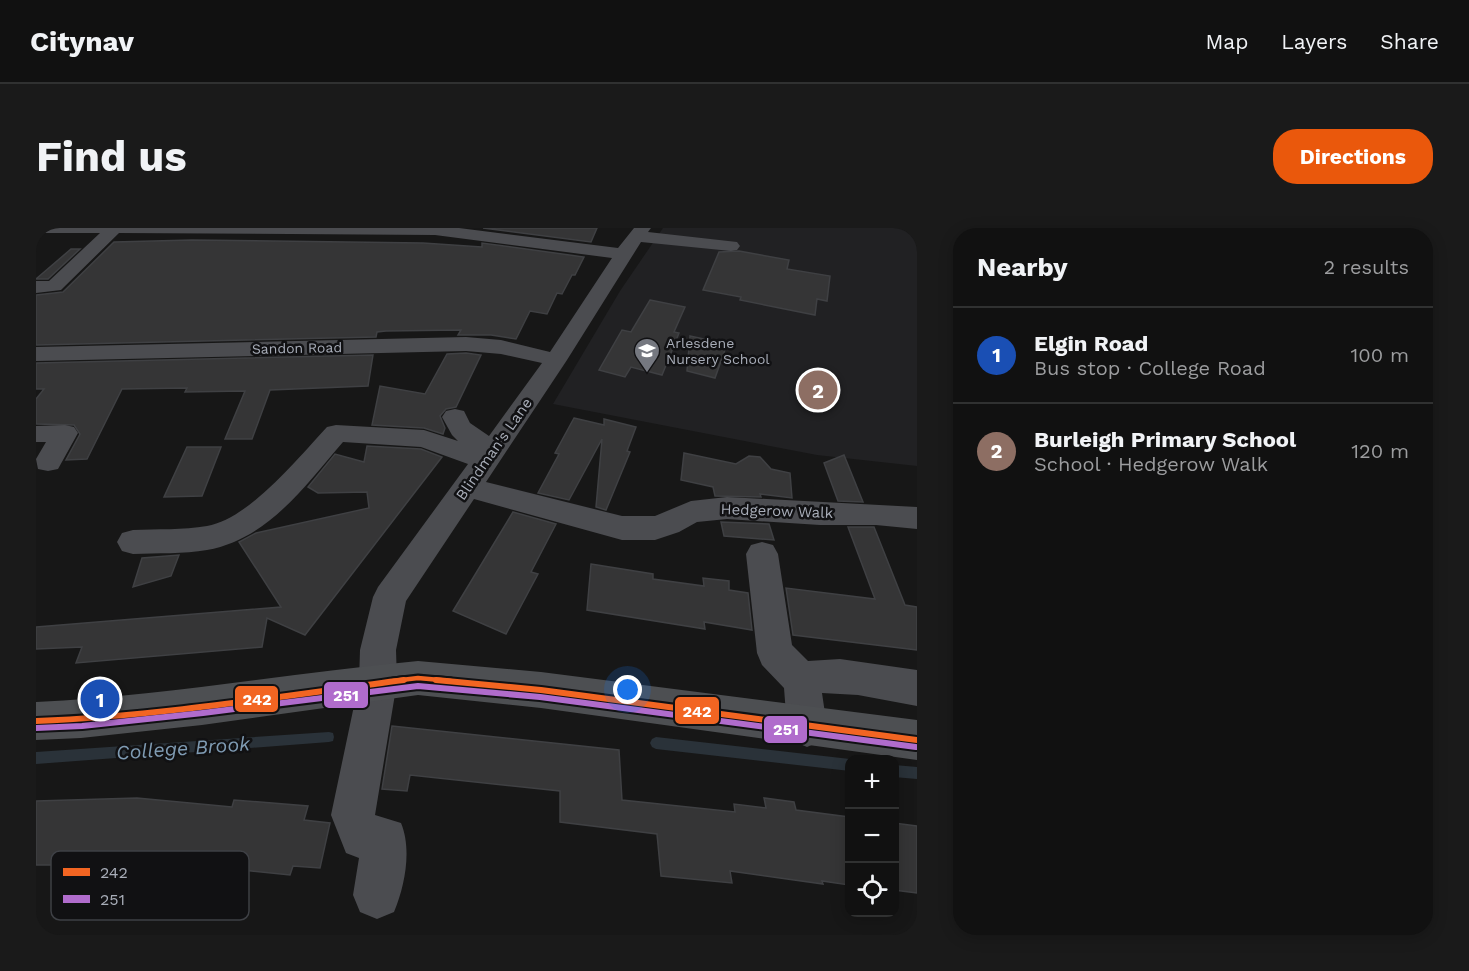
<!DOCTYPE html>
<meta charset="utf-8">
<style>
:root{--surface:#111;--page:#1a1a1a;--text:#f1f3f6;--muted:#9c9d9f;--line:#303131;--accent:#ea580c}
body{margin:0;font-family:"Work Sans",sans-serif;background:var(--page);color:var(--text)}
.controls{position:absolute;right:18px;bottom:18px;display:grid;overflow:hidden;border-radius:12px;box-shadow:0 3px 15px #0003}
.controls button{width:54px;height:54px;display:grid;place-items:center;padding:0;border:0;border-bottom:2px solid var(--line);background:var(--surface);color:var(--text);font:30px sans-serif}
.you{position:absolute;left:592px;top:462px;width:21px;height:21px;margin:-15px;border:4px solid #fff;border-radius:50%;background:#1a73e8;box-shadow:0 0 0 9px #1a73e833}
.badge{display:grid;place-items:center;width:39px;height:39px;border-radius:50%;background:var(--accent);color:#fff;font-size:20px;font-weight:700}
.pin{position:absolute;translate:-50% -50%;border:3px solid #fff;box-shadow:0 2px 6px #0006}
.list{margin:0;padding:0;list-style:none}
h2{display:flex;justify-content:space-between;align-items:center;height:78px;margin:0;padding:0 24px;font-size:26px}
h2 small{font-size:20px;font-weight:400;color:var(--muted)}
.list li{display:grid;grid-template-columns:39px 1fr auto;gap:18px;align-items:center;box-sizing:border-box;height:96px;padding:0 24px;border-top:2px solid var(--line)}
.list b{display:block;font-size:22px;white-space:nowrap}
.list p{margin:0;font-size:20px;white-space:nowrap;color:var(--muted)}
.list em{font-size:20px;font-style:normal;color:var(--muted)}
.icon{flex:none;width:33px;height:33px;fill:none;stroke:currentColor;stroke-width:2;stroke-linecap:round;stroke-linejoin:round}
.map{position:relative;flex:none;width:881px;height:707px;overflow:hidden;border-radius:24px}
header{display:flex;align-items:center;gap:36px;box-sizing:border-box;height:84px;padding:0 30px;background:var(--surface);border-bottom:2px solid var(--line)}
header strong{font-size:28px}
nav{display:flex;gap:33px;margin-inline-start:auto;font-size:21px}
.intro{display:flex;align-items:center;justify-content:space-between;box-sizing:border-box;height:144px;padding:0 36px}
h1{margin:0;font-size:42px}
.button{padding:15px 27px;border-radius:24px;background:var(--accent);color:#fff;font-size:21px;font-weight:700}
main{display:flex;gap:36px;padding:0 36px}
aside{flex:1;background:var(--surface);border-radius:24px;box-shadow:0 3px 15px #0003}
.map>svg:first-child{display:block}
</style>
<header>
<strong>Citynav</strong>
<nav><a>Map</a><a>Layers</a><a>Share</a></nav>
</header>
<div class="intro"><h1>Find us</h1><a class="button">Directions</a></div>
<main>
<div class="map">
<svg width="881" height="707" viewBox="0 0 881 707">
<rect width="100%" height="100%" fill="#171717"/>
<polygon fill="#212123" points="627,0 881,0 881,238 781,227 517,176 584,63"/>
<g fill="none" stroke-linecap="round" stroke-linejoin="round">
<g fill="#2a3239" fill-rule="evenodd">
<polygon points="293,504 297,505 298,509 297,513 293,514 0,536 0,524"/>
<polygon points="620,509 814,531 814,543 620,521 616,519 614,515 616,511"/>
<polygon points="858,537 881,539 881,551 858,549"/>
</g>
</g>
<g fill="#353536" stroke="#3f4043" stroke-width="1.5">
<polygon points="447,0 561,0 555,14"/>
<polygon points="156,12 387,15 446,19 446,15 548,29 539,47 536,47 526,66 521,65 511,86 494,83 480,111 455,107 422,107 425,102 350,103 341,104 340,109 0,117 0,67 27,64 78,14"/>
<polygon points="35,21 44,21 12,51 0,51"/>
<polygon points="703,23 753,32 751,41 794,48 791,73 781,71 779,87 704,72 705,69 667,62 683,24"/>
<polygon points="614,72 649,79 638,104 643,105 626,147 595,139 589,149 563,142 586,102 595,104"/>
<polygon points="654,108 691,116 679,150 651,143"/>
<polygon points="430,125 445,127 420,179 410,181 404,188 409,200 407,206 388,200 336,197 344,158 389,166 411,126"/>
<polygon points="337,127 332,158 234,162 216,211 189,211 209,163 149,164 151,160 86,161 51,231 30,232 44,206 38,197 0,196 0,171 8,161 0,161 0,135"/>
<polygon points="538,190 568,197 568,191 600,199 591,223 594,224 570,282 560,279 566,211 533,272 502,265 523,226 519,225"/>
<polygon points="331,218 385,221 406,229 269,407 231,390 226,419 40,435 46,419 0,421 0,399 245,379 203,314 220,305 333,280 331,264 282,265 272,259 299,226 328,234"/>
<polygon points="151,219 185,219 166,268 128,269"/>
<polygon points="648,225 700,236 713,228 724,229 735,241 754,245 756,270 724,266 725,269 679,268 677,259 645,252"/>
<polygon points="808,227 827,274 802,273 788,235"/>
<polygon points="477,284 520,296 495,344 502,346 470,406 417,383"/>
<polygon points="685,294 733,296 738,312 688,308"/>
<polygon points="812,299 838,299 869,377 881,379 881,422 757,407 750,360 839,371"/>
<polygon points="143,327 135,348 97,359 106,330"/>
<polygon points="555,336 617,346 617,351 668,358 667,350 693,353 693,362 712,365 716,402 668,394 669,401 551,382"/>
<polygon points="356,498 583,522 586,572 699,584 698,576 730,580 728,570 758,574 760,582 813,589 813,657 786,653 787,656 694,643 696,655 625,648 621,606 524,594 524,563 374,547 371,563 346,561"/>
<polygon points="101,570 196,579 198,572 272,578 268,592 294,595 284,640 257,638 254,647 66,627 62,637 0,637 0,573"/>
<polygon points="858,595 881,598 881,665 858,662"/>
</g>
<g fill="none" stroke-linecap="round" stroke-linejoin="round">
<g fill="#4b4c50" fill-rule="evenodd">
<path d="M0 0H423L582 20 598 0H615L612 4 701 14 704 18 701 22 695 23 605 14 531 132 450 254 586 288H619L655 273 691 269 881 279V301L840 297H784L691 291 661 294 643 304 619 312H586L438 271 370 373 360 422 361 454 339 587 365 595C376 621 369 658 358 684L341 691 324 684 317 667 323 630 310 625 295 587 323 454 324 422 337 369 342 359 432 236 385 219 307 214C269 258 232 311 171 322 148 326 121 325 97 326L86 323 81 314 86 305 97 302C121 301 147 302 171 298 213 291 263 229 291 199L300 197 388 202 422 213 416 207 406 189 410 183 419 181 428 183 434 195 453 208 506 135 465 126 430 123 0 133V119L430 109 465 112 514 124 576 30 399 7 83 5 25 62 0 65V53H13L64 5H0Z"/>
<polygon points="29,197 38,199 42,205 22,241 12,243 2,241 0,231 10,214 0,214 0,198"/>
<polygon points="726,314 737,317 742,326 756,417 772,433 804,431 881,442 881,478 822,467 786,465 791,499 785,513 771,519 757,513 751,499 748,460 726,437 721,425 710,326 715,317"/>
</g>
<path fill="#4d4f52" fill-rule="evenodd" d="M382 433 505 444 881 492V532L505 480 382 467 166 497 45 510 0 512V474C128 468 254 445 382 433Z"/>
<defs>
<polyline id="bus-1-far1" points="357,453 382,450 415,453"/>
<g id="bus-1">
<polyline points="400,452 505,462 881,512"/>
<path d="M0 493C123 488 246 468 368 452"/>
</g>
<polyline id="bus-2" points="0,500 46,498 167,485 382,458 504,469 880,519"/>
</defs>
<use href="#bus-1-far1" stroke="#111113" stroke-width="9"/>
<use href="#bus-1" stroke="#111113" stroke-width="10"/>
<use href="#bus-2" stroke="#111113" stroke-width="10"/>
<use href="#bus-1-far1" stroke="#f26522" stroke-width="4.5"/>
<use href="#bus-1" stroke="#f26522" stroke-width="6"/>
<use href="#bus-2" stroke="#b06ccc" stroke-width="6"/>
</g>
<defs>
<symbol id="school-pin" viewBox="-11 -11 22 30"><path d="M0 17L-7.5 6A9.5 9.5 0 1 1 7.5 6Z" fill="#757880" stroke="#111113"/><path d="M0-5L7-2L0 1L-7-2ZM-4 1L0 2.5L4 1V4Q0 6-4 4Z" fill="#fff"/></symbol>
</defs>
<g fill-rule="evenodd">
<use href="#school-pin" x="596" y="108" width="30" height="40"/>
</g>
<g text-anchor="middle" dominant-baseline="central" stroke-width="5" stroke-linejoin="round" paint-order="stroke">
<g font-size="14" fill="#a8adb8" stroke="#111113" text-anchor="start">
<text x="630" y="115">Arlesdene<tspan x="630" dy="16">Nursery School</tspan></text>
</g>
<g font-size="14" fill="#a8adb8" stroke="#111113">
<text transform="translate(261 120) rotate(-1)">Sandon Road</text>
</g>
<g font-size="15" fill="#a8adb8" stroke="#111113">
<text transform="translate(458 221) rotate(-55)">Blindman's Lane</text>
<text transform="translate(741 283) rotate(2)">Hedgerow Walk</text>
</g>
<g font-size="20" font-style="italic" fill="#7f9bb3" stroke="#111113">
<text transform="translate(147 520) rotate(-4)">College Brook</text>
</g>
</g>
<rect x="15" y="623" width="198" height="69" rx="9" fill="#111113" stroke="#3e4045" stroke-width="1.5"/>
<rect x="27" y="640" width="27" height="8" fill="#f26522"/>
<rect x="27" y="667" width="27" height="8" fill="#b06ccc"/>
<g font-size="16" fill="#a8adb8">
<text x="64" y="650">242</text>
<text x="64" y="677">251</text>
</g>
<g stroke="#111113" stroke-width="2">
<rect x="287" y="453" width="46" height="28" rx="6" fill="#b06ccc"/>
<rect x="198" y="457" width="45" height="28" rx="6" fill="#f26522"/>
<rect x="638" y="468" width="46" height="29" rx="6" fill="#f26522"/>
<rect x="727" y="487" width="45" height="29" rx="6" fill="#b06ccc"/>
</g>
<g font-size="16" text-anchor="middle" font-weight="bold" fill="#fff">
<text x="310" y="473">251</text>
<text x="221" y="477">242</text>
<text x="661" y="489">242</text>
<text x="750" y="507">251</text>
</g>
</svg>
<div class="controls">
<button>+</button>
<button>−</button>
<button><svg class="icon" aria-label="locate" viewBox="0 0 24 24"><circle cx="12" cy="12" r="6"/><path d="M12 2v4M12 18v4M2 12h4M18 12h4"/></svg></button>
</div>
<div class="you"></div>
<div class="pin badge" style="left:64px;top:471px;background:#1a4fb4">1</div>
<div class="pin badge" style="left:782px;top:162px;background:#8d6e63">2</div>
</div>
<aside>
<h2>Nearby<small>2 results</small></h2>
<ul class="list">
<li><span class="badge" style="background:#1a4fb4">1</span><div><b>Elgin Road</b><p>Bus stop · College Road</p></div><em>100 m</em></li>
<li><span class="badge" style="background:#8d6e63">2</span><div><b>Burleigh Primary School</b><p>School · Hedgerow Walk</p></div><em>120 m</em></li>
</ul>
</aside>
</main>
